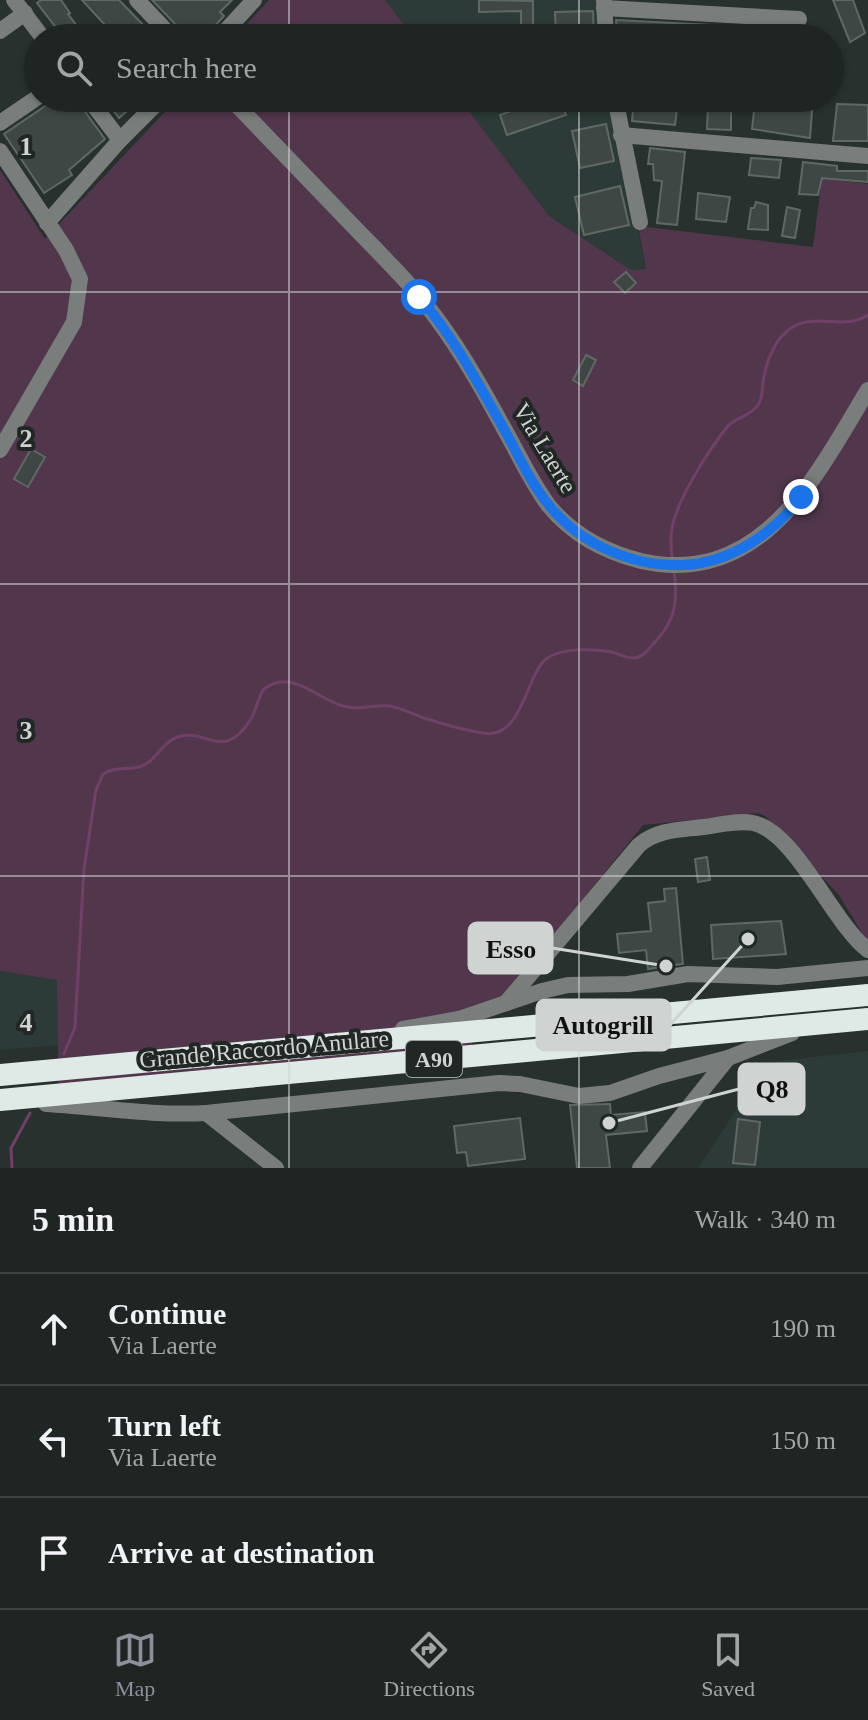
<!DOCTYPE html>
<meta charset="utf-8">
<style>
:root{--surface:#1f2523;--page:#2c3130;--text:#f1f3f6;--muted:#a1a5a6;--line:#3c4241;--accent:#8c9099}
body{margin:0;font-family:"Times New Roman",serif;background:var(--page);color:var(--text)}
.stop{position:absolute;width:24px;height:24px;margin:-18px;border:6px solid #1a73e8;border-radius:50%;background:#fff}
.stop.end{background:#1a73e8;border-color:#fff;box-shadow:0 2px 8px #0008}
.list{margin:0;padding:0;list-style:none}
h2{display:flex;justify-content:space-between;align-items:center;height:104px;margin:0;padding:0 32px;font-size:34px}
h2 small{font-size:26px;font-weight:400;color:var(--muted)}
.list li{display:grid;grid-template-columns:52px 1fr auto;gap:24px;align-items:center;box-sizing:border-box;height:112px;padding:0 32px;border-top:2px solid var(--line)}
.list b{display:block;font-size:30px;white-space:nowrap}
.list p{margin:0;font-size:26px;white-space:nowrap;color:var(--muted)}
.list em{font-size:26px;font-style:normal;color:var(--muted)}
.icon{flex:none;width:44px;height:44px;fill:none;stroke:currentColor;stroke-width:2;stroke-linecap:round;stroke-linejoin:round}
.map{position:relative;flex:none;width:868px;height:1168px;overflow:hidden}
.search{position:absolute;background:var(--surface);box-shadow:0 2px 6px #0004;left:24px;right:24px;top:24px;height:88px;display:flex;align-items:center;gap:20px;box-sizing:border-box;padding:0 28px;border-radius:44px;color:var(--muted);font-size:30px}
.sheet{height:440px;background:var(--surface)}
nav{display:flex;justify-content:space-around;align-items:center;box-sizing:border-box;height:112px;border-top:2px solid var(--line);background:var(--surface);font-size:22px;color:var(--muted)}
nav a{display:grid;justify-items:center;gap:4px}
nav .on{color:var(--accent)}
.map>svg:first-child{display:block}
</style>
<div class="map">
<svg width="868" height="1168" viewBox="0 0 868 1168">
<rect width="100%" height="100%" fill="#29312f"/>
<g fill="#2c3b37">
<polygon points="385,0 596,0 601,38 414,38"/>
<polygon points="459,98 609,98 646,269 631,270 549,216"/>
<polygon points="0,971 57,980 60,1045 0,1050"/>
<polygon points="868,1051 868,1168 698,1168 768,1062"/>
</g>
<g fill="#52374c">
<polygon points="269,0 385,0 414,38 234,38"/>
<polygon points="178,98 459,98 549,216 631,270 646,269 638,226 813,247 822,178 868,184 868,943 839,895 765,816 758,813 643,825 502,999 463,1057 59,1104 57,980 0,971 0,170 45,239"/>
</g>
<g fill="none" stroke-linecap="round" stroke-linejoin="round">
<g stroke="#6f4166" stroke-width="3">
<path d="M672 559C671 549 670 539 672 528 677 500 709 449 728 426 736 417 751 416 758 405 763 398 762 390 763 382 766 363 774 339 791 328 815 312 844 331 868 315"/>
<path d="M64 1054 75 1027 84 869 96 790 103 774C115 766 126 770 139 767 154 763 160 746 173 739 205 723 221 766 251 719 256 710 258 699 263 690 292 666 319 702 347 707 362 710 376 704 390 706 402 708 413 714 424 718 443 724 464 730 483 733 522 741 526 675 546 659 562 647 593 649 612 652 619 654 628 659 635 658 643 657 649 649 654 643 676 621 678 600 674 571"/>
<polyline points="12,1168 11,1148 30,1113"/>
</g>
</g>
<g fill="#3f4745" stroke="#5f6865" stroke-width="2">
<polygon points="41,0 61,0 70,13 68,14 86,38 64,38 37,3"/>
<polygon points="82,0 119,0 156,38 117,38"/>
<polygon points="152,0 232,0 220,12 224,16 204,38 184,38 181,30"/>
<polygon points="479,0 533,1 533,32 521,32 521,11 479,12"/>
<polygon points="833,0 853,0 865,33 850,42"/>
<polygon points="593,11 594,38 556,38 555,12"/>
<polygon points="616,20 767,28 767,38 617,38"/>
<polygon points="482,30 512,31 512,38 481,38"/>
<polygon points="57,98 75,98 105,139 69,170 72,175 44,193 4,134"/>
<polygon points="104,98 142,98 119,118"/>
<polygon points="549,98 560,98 566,115 507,135 500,115"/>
<polygon points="634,98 678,101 675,125 632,121"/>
<polygon points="795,98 813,98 810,138 752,129 755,103 795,103"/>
<polygon points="837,104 868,105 868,141 833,141"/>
<polygon points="708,105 731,107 731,130 707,129"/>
<polygon points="606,124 614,161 580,168 572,131"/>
<polygon points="650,148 685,152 677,225 657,223 662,181 654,180 653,164 648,164"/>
<polygon points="751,158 781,160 779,178 749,175"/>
<polygon points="803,162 837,166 837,171 868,171 868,182 822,178 818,195 799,194"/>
<polygon points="620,186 629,225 584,235 575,197"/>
<polygon points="698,193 730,197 726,222 696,219"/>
<polygon points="756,202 768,205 768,230 748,229 751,208 754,208"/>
<polygon points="787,207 800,210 795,238 782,236"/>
<polygon points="626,272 636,283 625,293 614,282"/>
<polygon points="586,355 596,360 583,386 573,380"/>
<polygon points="31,449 45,457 28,487 14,479"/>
<polygon points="707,857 710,880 698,882 695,859"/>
<polygon points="676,888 683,964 648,969 646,950 619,953 617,934 651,931 648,903 665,901 664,889"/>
<polygon points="781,921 786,954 713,959 711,925"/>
<polygon points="610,1104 611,1115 645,1112 647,1131 606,1135 610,1168 577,1168 570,1105"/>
<polygon points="520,1118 525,1159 468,1166 466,1152 457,1153 454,1126"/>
<polygon points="738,1119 760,1122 755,1165 733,1163"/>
</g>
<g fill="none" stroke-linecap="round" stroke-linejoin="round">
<g stroke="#797d7b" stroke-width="16">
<polyline points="14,0 43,38"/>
<polyline points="137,0 173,38"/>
<polyline points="604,0 606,38"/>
<polyline points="604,8 799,19"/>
<polyline points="0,31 25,13"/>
<polyline points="219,38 254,0"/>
<polyline points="88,98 120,140"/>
<path d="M230 98C272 142 314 185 356 229 384 258 413 286 437 319 466 358 489 401 512 443 524 465 534 486 549 506 572 534 605 552 641 561 762 588 816 476 868 390"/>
<polyline points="615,98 640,222"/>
<polyline points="0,123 38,97"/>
<polyline points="621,135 868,156"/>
<polyline points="0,151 66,250 80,279 74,322 0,450"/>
<polyline points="47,223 120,140 162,98"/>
<path d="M506 1003 639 845C658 829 680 830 703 827 719 825 737 820 753 823 795 831 834 925 868 950"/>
<polyline points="403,1029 459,1019 542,991 568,985 628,984 688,974 777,977 868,968"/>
<path d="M46 1104C99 1107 152 1116 206 1113L499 1083 520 1084 579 1096 610 1093 659 1076 728 1058 792 1033"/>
<polyline points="206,1113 276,1168"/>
<polyline points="640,1168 728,1058"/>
</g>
<g stroke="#dfe9e6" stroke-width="22">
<polyline points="0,1075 868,995"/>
<polyline points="0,1100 868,1019"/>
</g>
</g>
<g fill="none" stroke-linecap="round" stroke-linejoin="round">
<path stroke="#1a73e8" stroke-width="10" d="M419 297C454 337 479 385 505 431 519 456 530 482 548 504 579 544 633 567 683 565 730 563 773 534 801 497"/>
</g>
<path fill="none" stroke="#cfd4d3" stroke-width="2" stroke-opacity="0.55" d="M289 0V38M579 0V38M289 98V1168M579 98V1168M0 292H868M0 584H868M0 876H868"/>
<g text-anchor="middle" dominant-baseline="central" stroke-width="8" stroke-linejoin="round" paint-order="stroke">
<rect fill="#202725" stroke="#9aa09f" stroke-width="2" x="406" y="1041" width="56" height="36" rx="6"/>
<g font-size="22" font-weight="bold" fill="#cfd4d3">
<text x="434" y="1059">A90</text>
</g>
<g font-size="24" fill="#cfd4d3" stroke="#202725">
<text transform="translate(545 448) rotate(59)">Via Laerte</text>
<text transform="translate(264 1049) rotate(-5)">Grande Raccordo Anulare</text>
</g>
</g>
<g font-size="26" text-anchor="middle" font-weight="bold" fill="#cfd4d3" stroke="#202725" stroke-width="8" stroke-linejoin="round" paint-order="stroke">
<text x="26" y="155">1</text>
<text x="26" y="447">2</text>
<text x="26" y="739">3</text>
<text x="26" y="1031">4</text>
</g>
<path fill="none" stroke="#cfd4d3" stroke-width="3" d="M666 966L552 948M748 939L670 1025M609 1123L739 1089"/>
<g fill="#cfd4d3" stroke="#202725" stroke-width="3">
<circle cx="666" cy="966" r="8"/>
<circle cx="748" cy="939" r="8"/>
<circle cx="609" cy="1123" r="8"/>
</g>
<g fill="#cfd4d3" stroke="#cfd4d3" stroke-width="3">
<rect x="469" y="923" width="83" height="50" rx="8"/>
<rect x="537" y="1000" width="133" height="50" rx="8"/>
<rect x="739" y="1064" width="65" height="50" rx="8"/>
</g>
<g font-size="26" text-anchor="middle" font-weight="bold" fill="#111">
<text x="511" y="958">Esso</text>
<text x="603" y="1034">Autogrill</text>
<text x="772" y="1098">Q8</text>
</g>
</svg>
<div class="stop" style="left:419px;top:297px"></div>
<div class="stop end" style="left:801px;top:497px"></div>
<div class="search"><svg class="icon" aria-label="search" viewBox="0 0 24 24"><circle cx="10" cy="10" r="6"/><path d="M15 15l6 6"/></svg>Search here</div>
</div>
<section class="sheet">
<h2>5 min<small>Walk · 340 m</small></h2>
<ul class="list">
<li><svg class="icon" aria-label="ahead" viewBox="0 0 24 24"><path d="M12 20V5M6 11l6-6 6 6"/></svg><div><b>Continue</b><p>Via Laerte</p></div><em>190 m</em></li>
<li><svg class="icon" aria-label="left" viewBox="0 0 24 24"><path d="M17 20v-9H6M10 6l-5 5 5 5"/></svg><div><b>Turn left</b><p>Via Laerte</p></div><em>150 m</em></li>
<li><svg class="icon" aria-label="arrive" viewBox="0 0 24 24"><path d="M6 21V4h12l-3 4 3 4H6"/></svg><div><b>Arrive at destination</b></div></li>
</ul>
</section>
<nav>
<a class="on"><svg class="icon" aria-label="map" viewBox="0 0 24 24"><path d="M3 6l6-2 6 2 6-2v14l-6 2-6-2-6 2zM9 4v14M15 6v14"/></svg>Map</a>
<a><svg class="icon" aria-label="directions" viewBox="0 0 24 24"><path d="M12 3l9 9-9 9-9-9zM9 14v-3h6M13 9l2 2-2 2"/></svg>Directions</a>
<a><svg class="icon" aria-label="saved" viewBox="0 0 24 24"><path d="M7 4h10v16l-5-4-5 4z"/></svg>Saved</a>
</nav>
